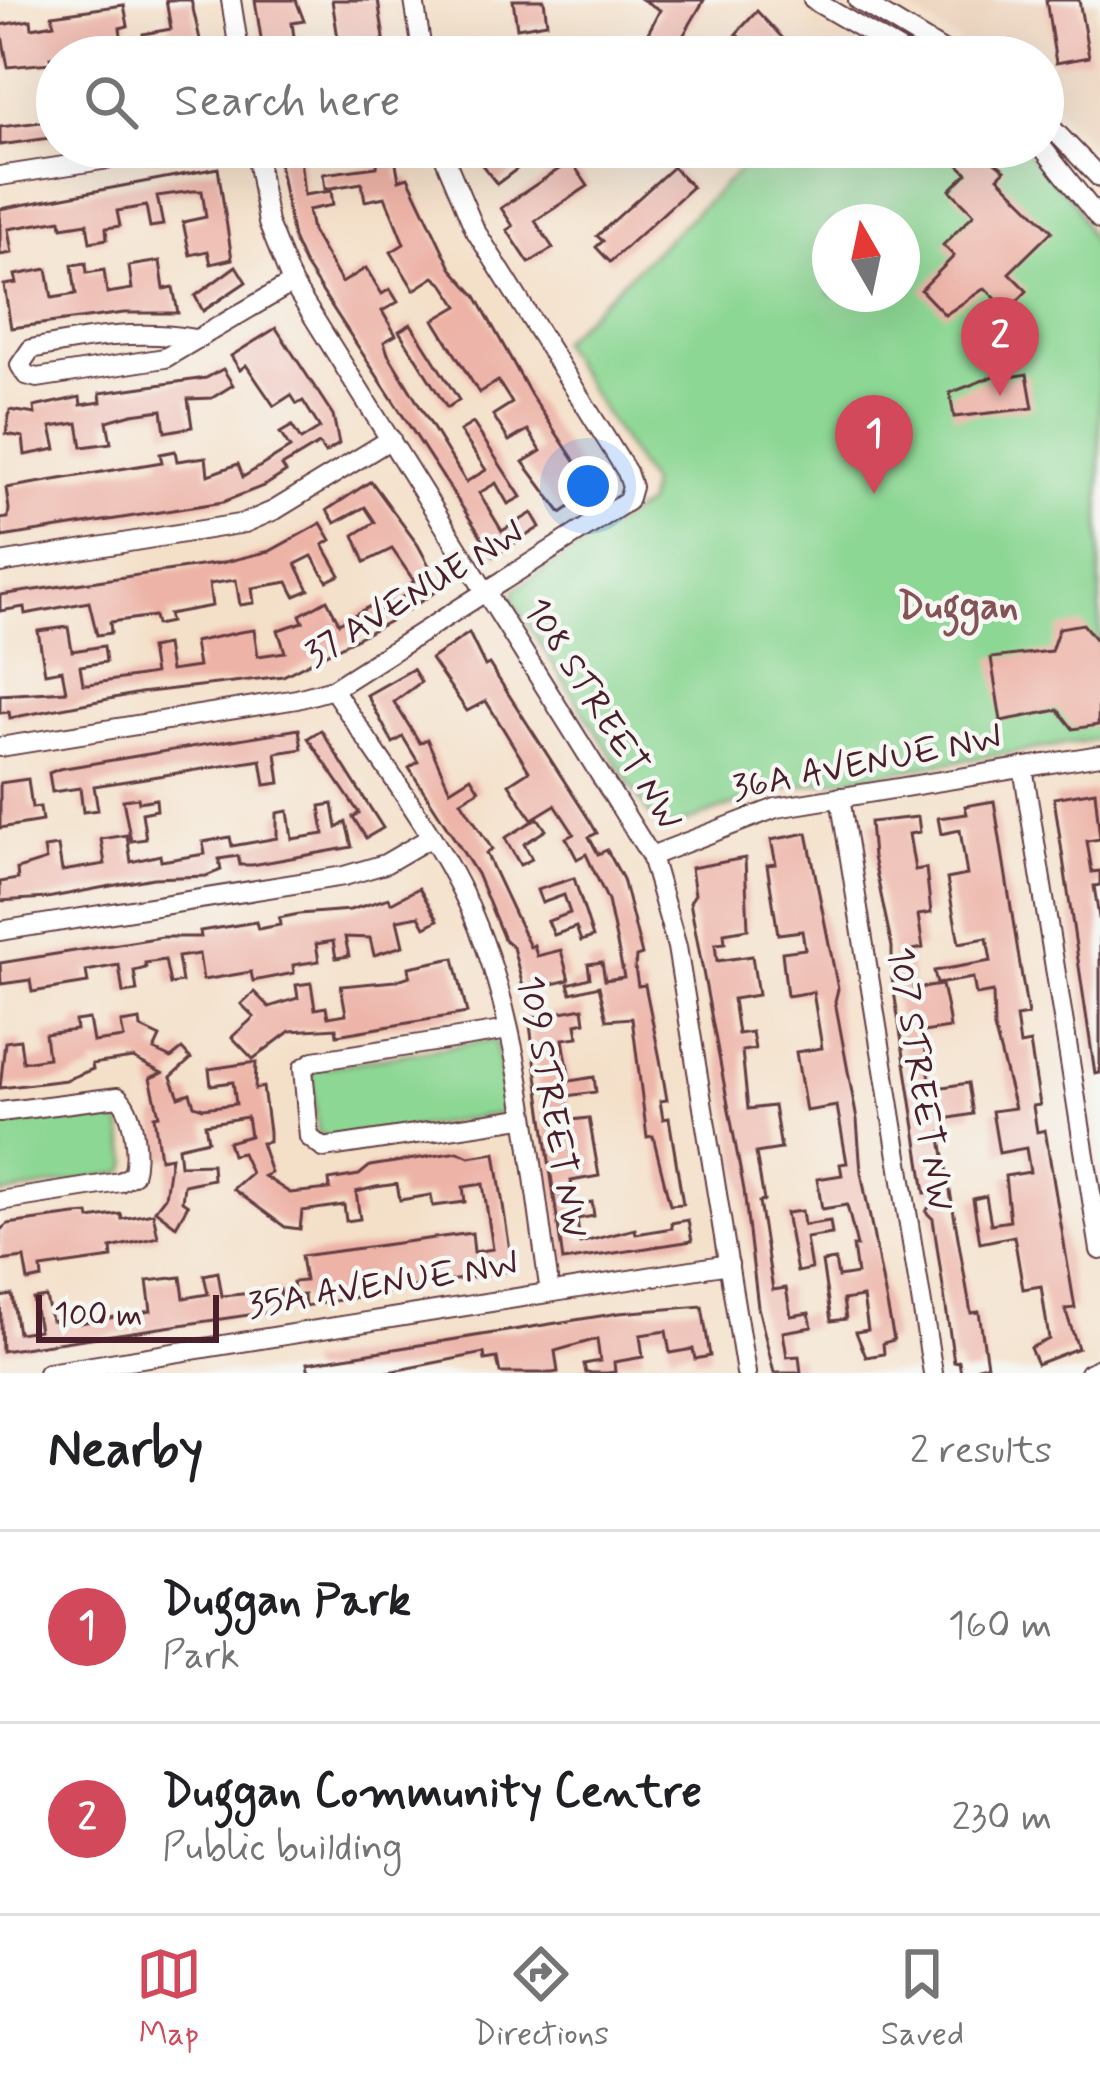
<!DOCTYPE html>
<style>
:root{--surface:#fff;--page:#f2f2f2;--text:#202124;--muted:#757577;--line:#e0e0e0;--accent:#d1495b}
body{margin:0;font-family:Mynerve,sans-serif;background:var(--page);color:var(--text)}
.compass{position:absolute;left:812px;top:204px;width:108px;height:108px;border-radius:50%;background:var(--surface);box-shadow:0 12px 48px #0002;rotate:351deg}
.scale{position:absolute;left:36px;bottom:30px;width:183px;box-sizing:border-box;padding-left:12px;border:6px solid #4a1f2b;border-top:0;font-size:33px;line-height:42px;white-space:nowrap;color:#4a1f2b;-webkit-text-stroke:9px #f6f6f2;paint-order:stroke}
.you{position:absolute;left:588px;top:486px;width:42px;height:42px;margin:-30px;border:9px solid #fff;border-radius:50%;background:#1a73e8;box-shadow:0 0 0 18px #1a73e833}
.badge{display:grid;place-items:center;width:78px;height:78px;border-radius:50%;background:var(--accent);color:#fff;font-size:39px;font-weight:700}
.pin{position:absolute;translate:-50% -99px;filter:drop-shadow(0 3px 6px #0008)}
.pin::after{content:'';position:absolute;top:63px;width:42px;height:36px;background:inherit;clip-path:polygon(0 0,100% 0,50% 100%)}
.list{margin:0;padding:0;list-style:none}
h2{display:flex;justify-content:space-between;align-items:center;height:156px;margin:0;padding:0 48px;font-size:51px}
h2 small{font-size:39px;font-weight:400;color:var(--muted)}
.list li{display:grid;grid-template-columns:78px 1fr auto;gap:36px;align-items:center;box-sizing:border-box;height:192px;padding:0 48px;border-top:3px solid var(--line)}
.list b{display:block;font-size:45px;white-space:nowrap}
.list p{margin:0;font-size:39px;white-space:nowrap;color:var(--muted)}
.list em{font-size:39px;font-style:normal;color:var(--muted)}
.icon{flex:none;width:66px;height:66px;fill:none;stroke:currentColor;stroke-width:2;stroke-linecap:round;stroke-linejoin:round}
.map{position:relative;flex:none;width:1100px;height:1373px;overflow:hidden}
.search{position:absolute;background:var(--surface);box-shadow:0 12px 48px #0002;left:36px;right:36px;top:36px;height:132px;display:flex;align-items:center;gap:30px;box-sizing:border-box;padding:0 42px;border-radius:66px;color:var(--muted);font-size:45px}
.sheet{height:540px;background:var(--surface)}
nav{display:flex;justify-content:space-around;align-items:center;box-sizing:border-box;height:168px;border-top:3px solid var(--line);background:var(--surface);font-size:33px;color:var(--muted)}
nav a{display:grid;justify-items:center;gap:6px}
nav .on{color:var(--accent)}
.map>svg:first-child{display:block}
</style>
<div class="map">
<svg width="1100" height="1373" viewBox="0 0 1100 1373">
<rect width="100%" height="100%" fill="#f6f6f2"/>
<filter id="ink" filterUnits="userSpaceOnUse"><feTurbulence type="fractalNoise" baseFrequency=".00833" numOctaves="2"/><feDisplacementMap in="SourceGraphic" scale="24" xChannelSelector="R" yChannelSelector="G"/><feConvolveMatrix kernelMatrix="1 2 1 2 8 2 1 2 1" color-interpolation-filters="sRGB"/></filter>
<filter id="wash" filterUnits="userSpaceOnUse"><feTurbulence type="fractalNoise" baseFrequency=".004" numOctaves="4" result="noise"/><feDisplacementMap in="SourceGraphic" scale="48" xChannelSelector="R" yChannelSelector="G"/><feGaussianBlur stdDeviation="2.7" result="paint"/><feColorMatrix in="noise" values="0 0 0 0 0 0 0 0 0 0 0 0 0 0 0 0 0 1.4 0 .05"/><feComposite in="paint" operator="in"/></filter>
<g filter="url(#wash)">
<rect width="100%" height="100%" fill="#f4e0c9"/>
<polygon fill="#edd2b9" points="903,0 1095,0 1100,151 1043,95 1043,57 983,57 905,6"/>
<g fill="#8dd794" stroke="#6c7b60" stroke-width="3" fill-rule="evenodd">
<path d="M764 147H1022L1075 203 1100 259V739L774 790 670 828 654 822 513 601 515 589 647 504 650 484 559 342ZM830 222H902V294H830Z"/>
<polygon points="490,1040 496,1043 507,1108 502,1113 333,1142 318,1132 311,1074 316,1069"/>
<polygon points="117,1105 129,1163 125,1172 0,1195 0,1119"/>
</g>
<g id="blocks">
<g fill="#edb3a7">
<polygon points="166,0 191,0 204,57 156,57 154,46 145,47 143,34 171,29"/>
<polygon points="255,0 296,0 304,21 292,23 296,51 264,57"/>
<polygon points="332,0 378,0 384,38 380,45 340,51"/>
<polygon points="513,0 544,0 547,23 517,28"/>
<polygon points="643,0 704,0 671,57 637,54 660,10"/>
<polygon points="1046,0 1079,0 1089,57 1056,63"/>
<polygon points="124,5 128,26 120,28 124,57 50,57 51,63 8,67 0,25 31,20 32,28 54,24 52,15"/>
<polygon points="757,11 794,50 788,57 751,57 755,51 736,34"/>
<polygon points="57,120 57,137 0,145 0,127"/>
<polygon points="276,147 299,147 304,195 331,191 333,205 308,210 312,231 342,283 366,268 382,294 390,289 398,302 382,311 396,335 384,342 388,354 466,482 486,470 460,431 473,423 521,497 508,504 496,483 479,493 502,531 532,513 540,527 494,556 305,265 293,238"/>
<polygon points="379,147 393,147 399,180 408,177 451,268 476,296 531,395 594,490 561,513 523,462 541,451 528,430 509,441 493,415 512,403 498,381 479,393 434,320 458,306 444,285 434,277 414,290 391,252 404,244 385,197 365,201 362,183 325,189 323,174 377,167"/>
<polygon points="477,147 501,147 517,169 497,184 471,151"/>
<polygon points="975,147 1005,170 998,177 1052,231 1009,273 1027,291 992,327 982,317 998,301 985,288 945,315 921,290 954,256 943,245 974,214 950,190 967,173 958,164"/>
<polygon points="571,161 588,186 535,221 553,248 529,263 507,230 513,226 501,208"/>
<polygon points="673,167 692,187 610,262 596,247 603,241 597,236"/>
<polygon points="218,168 232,259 211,264 208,251 190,255 183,222 206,217 202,191 193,191 157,196 163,225 150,227 146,206 117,211 120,226 106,228 107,239 90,242 87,223 62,227 61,220 8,229 12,253 0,255 0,209"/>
<polygon points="160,261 164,289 173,287 178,313 124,313 11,328 4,285 17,283 15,275 47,269 52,298 76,294 72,265 86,263 87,273 104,270 107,293 132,289 129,266"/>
<polygon points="236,266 246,282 203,311 195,296"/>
<polygon points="411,324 459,400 447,408 399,331"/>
<polygon points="276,328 333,415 339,444 325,453 319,444 282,466 286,472 266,485 223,502 2,537 0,519 8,518 9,509 6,488 162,462 160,454 175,451 177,461 206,457 208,475 238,464 243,477 290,448 280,433 292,426 301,440 320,428 303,401 297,404 291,395 274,406 246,365 240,370 231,356"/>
<polygon points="223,369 233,385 212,398 188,399 192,427 165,432 162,410 132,414 107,421 111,443 82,447 78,423 51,427 56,449 25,455 23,437 6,434 10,410 35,414 34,407 80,397 81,405 101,402 100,393 206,378"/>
<polygon points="999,374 1000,379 1027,374 1033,408 954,417 950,393"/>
<polygon points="371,481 418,545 441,588 396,618 283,676 140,693 10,718 9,712 0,713 0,695 66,691 62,670 45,673 38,631 68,627 72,651 104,646 106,662 80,666 83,684 89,684 154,674 150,648 166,645 170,671 198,667 194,642 240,632 254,630 258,656 285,652 278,630 303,622 300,615 327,600 339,623 372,605 377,613 413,590 409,585 414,581 392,549 365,562 354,535 375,522 365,507 335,523 327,510"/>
<polygon points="321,523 331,540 323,545 340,575 327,581 312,556 296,564 309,590 295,596 288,582 252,588 254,603 240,605 236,580 209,584 212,606 168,614 170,622 156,625 154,616 110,622 111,633 97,635 89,602 25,614 24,607 0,611 0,595 221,563 270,551"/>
<polygon points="1083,624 1100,645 1098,725 1073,729 1058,710 1001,721 991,658 1051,651 1059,628"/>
<polygon points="469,633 485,666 489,664 590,821 597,833 589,837 598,854 607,850 623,879 642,955 636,957 635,968 638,986 645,985 660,1059 667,1100 660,1101 663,1119 669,1118 683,1204 670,1205 653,1136 647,1137 632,1018 607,1020 599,986 571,993 568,984 590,978 588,964 602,962 605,980 624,977 608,901 586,854 577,859 566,838 574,834 555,805 532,819 509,784 529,771 486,701 467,711 431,659"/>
<polygon points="413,669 421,682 394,702 420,743 427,739 450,790 471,777 479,790 461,801 492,849 486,853 530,947 534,945 537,956 561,950 569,980 524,991 513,947 504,939 477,874 409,768 418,762 403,737 393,743 367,695"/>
<polygon points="299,729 302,749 276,753 280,783 265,785 261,760 94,786 98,810 83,812 80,788 52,792 49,773 59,769"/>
<polygon points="321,730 383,828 366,838 353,817 359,813 308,738"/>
<polygon points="28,779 32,808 40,807 42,821 0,828 0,783"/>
<polygon points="1095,791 1100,839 1087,841 1092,872 1100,871 1100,885 1094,886 1100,924 1100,1073 1095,1074 1054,798"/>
<polygon points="138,798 139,802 156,799 157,810 142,813 146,839 131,841 123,800"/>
<polygon points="994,801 1028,1015 1016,1017 1020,1045 1030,1043 1040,1105 1033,1106 1037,1132 1045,1130 1075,1308 1065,1309 1078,1348 1037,1364 1030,1348 1049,1339 1041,1286 1023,1289 1014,1236 980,1243 973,1199 986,1196 991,1224 1010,1221 1005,1176 1030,1172 1026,1148 999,1153 992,1111 1015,1108 994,1028 993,992 976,995 973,978 937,984 934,971 991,961 987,938 959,943 947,879 967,875 960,830 941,834 938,818 967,814 965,806"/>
<polygon points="333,804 337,828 346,822 352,847 252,865 240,865 238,856 219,859 221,870 206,876 153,878 47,898 0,901 0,882 18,879 17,869 46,860 44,848 58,846 62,871 105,864 101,839 127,835 131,862 160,855 161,861 205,854 203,842 230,837 232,846 277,838 277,813 288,811 292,839 324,834 320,806"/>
<polygon points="918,817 920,832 909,834 915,870 926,868 931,913 918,915 923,948 908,951 914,989 942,985 948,1014 950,1028 923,1032 930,1079 936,1078 937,1088 968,1083 973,1114 945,1119 947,1132 940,1133 971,1313 979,1312 987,1365 978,1367 980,1373 961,1373 959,1361 954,1362 933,1219 926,1212 938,1191 925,1193 892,978 892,947 873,857 870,822"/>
<polygon points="538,818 546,830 524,844 532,859 520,865 505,838"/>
<polygon points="807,833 838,989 835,1001 857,1120 861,1172 894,1340 883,1343 884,1354 866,1357 856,1332 868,1330 863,1297 843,1300 846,1319 831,1321 822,1262 835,1260 838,1277 857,1274 853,1246 857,1246 847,1205 822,1209 817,1179 842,1175 840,1164 847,1163 837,1106 806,1111 796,1052 822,1048 820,1035 813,992 787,996 782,952 805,949 802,931 778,934 767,865 776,864 771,840"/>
<polygon points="745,858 748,929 724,933 725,943 715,944 717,961 752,956 758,995 733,999 738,1034 752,1032 755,1049 742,1051 748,1109 774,1106 781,1149 756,1153 764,1201 759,1202 773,1290 786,1288 791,1316 809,1313 812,1327 783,1332 787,1357 799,1356 801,1373 774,1373 758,1307 744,1190 690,902 695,894 691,868"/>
<polygon points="574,878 593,937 581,941 576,927 554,935 548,921 570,913 564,895 542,903 537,890"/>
<polygon points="419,888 438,920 425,927 419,916 397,920 403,946 374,955 370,938 345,937 349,956 336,958 333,941 316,944 319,961 293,965 294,973 253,981 251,972 203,980 199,954 178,957 182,982 170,984 165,960 145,963 146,968 134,971 137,991 123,993 119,965 86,971 88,983 32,992 30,980 1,984 0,963 162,937 201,937 200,931 256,922 258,929 280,925 279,918 299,914 350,910 389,898 391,903"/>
<polygon points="454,958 467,1013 337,1035 336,1028 290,1031 253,1059 232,1037 254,1017 241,1004 254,992 269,1007 298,998 296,985 311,983 315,1009 326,1007 328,1017 346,1014 341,986 395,981 410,976 409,967"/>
<polygon points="583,1008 585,1022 576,1024 578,1037 563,1039 570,1081 594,1077 596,1092 566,1096 571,1120 589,1118 599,1176 571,1181 574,1205 592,1202 594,1216 577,1219 580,1243 635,1229 636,1234 672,1228 671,1223 688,1220 692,1241 563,1261 529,1018"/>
<polygon points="89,1019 93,1042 124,1038 121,1023 140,1020 141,1028 160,1037 154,1050 171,1058 182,1049 191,1059 171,1077 179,1097 190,1093 194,1105 203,1108 236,1104 233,1082 211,1085 209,1069 256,1062 255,1089 263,1087 269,1132 269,1142 261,1143 271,1173 264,1176 290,1193 330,1189 329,1180 359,1175 370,1166 458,1152 469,1157 495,1153 513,1270 305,1306 304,1295 295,1296 293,1282 305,1281 301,1256 472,1233 474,1252 493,1249 483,1184 463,1187 465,1202 433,1206 431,1195 400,1200 397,1184 376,1187 356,1192 360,1219 346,1221 344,1205 302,1211 300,1229 285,1227 233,1189 251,1173 242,1153 232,1155 228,1142 250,1136 247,1117 205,1124 208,1140 178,1147 180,1165 212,1164 213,1179 184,1185 182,1201 188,1205 176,1226 155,1210 165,1197 171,1157 160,1159 154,1116 159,1115 150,1078 162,1073 133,1058 92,1064 93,1069 66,1080 0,1088 5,1042 20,1040 23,1062 48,1058 45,1034 76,1030 75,1021"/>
<polygon points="802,1211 804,1225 830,1221 832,1234 806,1238 811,1269 797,1272 786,1213"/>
<polygon points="153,1213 158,1237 111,1248 112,1258 41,1268 42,1278 28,1281 24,1258 0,1261 0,1230 8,1224 75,1215 89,1214 90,1219 121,1214 122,1219"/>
<polygon points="218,1272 222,1296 280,1290 283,1310 2,1351 0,1297 12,1295 18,1333 39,1330 33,1299 46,1297 51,1320 80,1323 151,1311 147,1281 181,1277 184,1298 208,1294 204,1275"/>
<polygon points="702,1306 710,1356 695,1359 693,1349 670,1353 666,1331 640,1335 643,1357 614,1362 615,1372 607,1373 586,1373 584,1364 600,1361 597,1339 555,1351 558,1372 552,1373 500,1373 497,1358 485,1360 484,1353 383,1373 309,1373 307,1363 619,1313"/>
</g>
</g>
</g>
<g filter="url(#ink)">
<use href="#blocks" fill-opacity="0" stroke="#643c43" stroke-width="3"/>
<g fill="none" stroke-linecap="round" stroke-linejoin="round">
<defs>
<g id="minor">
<polyline points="231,0 240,57"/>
<polyline points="414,0 423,57"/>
<polyline points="813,0 911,57"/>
<polyline points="858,0 953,57"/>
<polyline points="1043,119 1100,178"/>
<polyline points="255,147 268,223 292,283 651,856 677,947 746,1373"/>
<polyline points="1042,147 1100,220"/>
<polyline points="0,176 185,147"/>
<path d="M195 339C140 329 85 338 31 349L20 365 26 375 37 378 165 358 292 283"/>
<polyline points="0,563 245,523 275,510 391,439"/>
<path d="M333 689C379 760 440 838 473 915 522 1028 531 1171 550 1292"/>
<polyline points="0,747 297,699 333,689 628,501 632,487 627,472 475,230 440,147"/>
<polyline points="1023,767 1100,1250"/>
<polyline points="840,797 933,1373"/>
<polyline points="651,856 776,808 1100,755"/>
<polyline points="0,931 344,876 385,864 428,839"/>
<polyline points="508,1030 314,1061 303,1068 309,1137 323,1148 522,1118"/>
<path d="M0 1112 118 1097C134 1111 139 1155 133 1175L120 1182 0 1201"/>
<polyline points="48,1373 729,1264"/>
<polyline points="1089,1373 1100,1368"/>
</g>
</defs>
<use href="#minor" stroke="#643c43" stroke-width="22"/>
<use href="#minor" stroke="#fff" stroke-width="18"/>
</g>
</g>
<g text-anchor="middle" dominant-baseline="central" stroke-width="9" stroke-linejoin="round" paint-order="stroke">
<g font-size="36" fill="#4a1f2b" stroke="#f6f6f2">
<text transform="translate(415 595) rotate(-31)">37 AVENUE NW</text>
<text transform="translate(602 715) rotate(58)">108 STREET NW</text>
<text transform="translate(867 764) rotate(-11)">36A AVENUE NW</text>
<text transform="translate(919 1079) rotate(81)">107 STREET NW</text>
<text transform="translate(551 1107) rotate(80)">109 STREET NW</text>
<text transform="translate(383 1286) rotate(-9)">35A AVENUE NW</text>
</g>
<g font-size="39" font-weight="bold" fill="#835356" stroke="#f6f6f2">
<text x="958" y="607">Duggan</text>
</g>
</g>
</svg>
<svg class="compass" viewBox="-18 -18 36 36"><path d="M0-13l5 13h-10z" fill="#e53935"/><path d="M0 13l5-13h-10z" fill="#757577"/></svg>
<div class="scale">100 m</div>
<div class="you"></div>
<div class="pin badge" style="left:874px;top:494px">1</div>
<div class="pin badge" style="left:1000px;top:396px">2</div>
<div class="search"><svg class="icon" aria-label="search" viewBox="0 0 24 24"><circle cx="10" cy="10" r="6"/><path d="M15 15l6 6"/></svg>Search here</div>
</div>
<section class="sheet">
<h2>Nearby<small>2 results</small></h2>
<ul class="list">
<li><span class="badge">1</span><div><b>Duggan Park</b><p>Park</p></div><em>160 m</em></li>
<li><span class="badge">2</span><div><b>Duggan Community Centre</b><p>Public building</p></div><em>230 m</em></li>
</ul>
</section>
<nav>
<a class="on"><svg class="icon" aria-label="map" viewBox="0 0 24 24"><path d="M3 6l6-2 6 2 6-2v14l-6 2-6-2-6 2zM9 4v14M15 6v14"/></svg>Map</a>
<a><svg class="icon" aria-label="directions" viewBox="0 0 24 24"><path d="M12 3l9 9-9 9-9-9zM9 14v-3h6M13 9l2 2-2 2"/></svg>Directions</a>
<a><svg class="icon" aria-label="saved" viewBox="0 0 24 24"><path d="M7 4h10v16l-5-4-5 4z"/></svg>Saved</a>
</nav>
